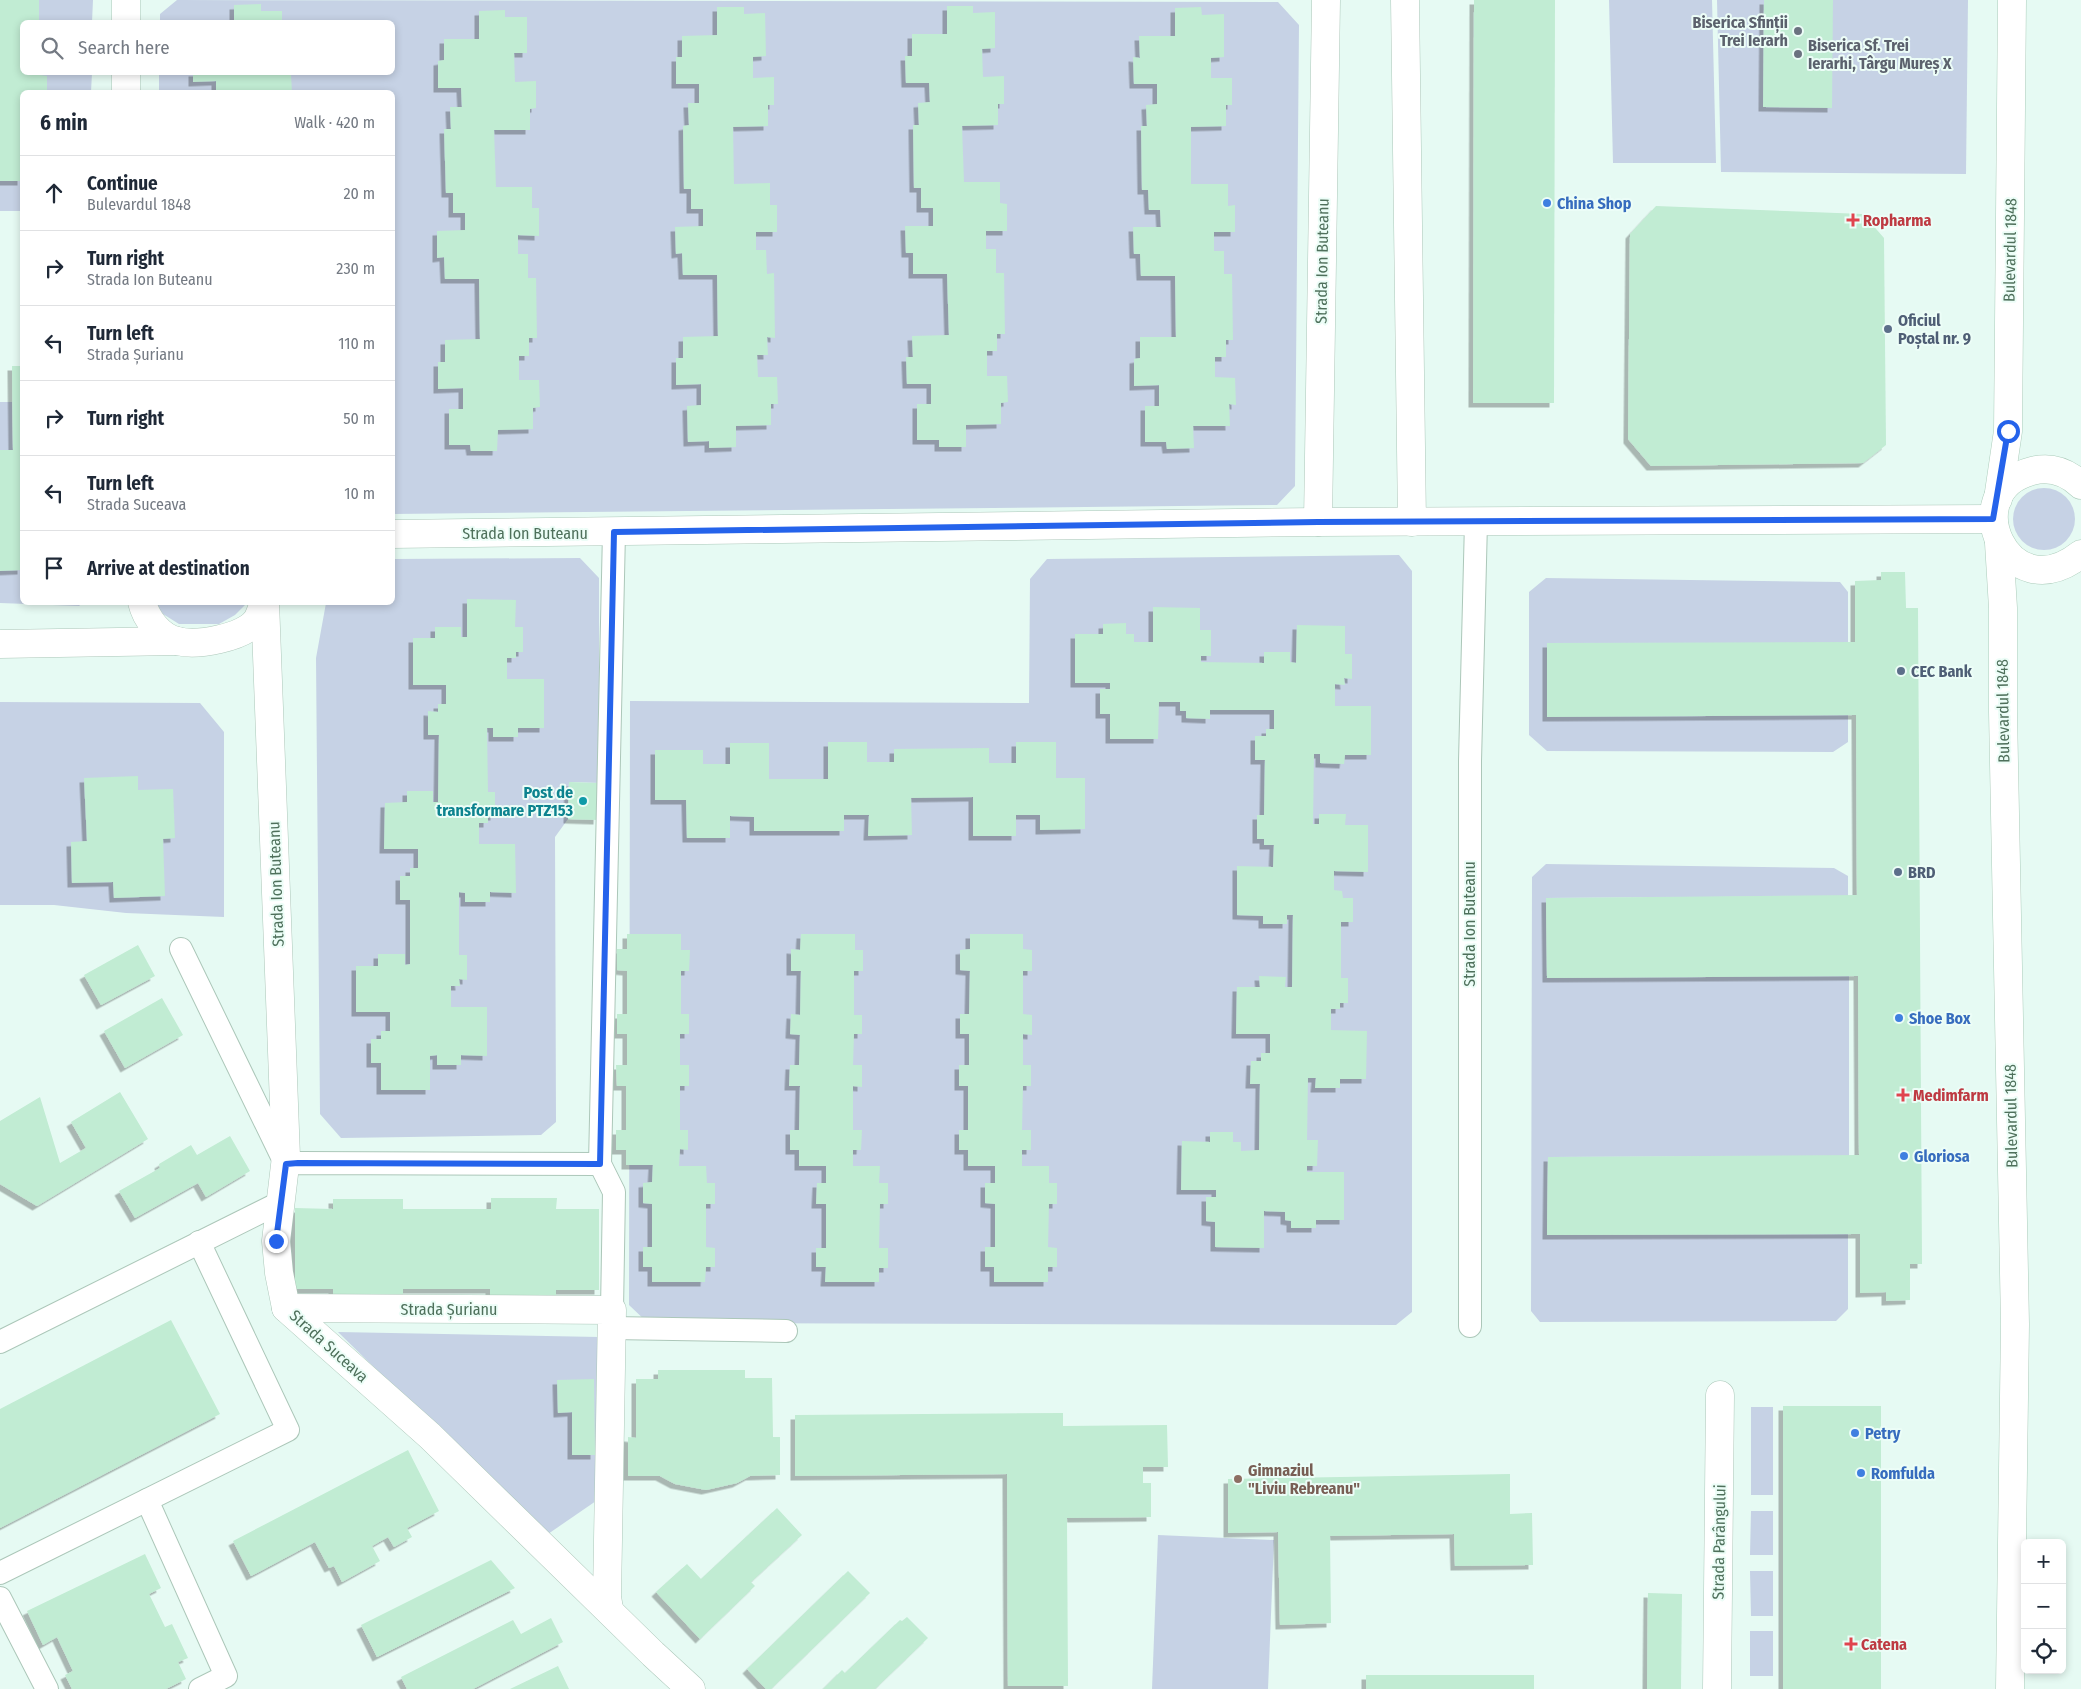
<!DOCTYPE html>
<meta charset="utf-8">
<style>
:root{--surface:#fff;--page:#f2f2f3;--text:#1f2937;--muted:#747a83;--line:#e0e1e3}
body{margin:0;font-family:"Fira Sans Condensed",sans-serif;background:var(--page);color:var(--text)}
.controls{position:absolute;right:15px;bottom:15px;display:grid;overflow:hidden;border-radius:8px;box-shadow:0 2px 8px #0003}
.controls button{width:45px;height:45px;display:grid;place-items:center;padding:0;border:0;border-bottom:1px solid var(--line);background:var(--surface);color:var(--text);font:25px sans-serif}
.stop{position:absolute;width:15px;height:15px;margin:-11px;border:4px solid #2563eb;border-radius:50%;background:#fff}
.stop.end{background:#2563eb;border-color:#fff;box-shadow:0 1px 5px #0008}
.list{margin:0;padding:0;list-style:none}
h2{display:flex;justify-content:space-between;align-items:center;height:65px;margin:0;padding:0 20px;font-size:21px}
h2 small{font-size:16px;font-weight:400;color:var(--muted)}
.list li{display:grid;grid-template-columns:32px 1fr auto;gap:15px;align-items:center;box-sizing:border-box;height:75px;padding:0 20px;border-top:1px solid var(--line)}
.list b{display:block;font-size:19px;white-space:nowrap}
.list p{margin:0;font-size:16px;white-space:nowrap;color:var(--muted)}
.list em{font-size:16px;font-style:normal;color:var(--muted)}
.icon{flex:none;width:28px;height:28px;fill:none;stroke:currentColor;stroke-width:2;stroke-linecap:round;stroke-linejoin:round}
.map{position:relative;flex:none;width:2081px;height:1689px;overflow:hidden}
.search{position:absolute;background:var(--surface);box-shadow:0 2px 8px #0003;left:20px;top:20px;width:375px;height:55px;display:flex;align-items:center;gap:12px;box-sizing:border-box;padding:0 18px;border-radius:8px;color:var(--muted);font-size:19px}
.panel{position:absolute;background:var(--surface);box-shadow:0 2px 8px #0003;left:20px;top:90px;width:375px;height:515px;border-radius:8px}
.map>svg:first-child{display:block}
</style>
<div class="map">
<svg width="2081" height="1689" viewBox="0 0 2081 1689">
<defs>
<filter id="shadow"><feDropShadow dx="-4.5" dy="4.5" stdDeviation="0" flood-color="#0004"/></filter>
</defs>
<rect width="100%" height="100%" fill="#e6faf3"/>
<g fill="#c6d2e5">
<polygon points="0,0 93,0 92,22 22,22 22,72 92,73 91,92 22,92 22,211 0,211"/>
<polygon points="177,0 1278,2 1299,25 1295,486 1277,505 393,514 392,92 159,92 159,73 392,72 392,22 160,22 160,14"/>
<polygon points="1609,0 1712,0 1716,163 1613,163"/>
<polygon points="1717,0 1968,0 1966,174 1721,172"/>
<polygon points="0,402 12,402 13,463 22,464 22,602 82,603 79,606 0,603"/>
<circle cx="2044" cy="519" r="31"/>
<polygon points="1399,555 1412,571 1412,1312 1396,1325 648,1323 629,1305 630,701 1029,703 1030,579 1047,559"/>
<polygon points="580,558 599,578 599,783 569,782 568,819 555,837 556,1122 541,1135 341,1138 320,1114 316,658 326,603 392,602 393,559"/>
<polygon points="1546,578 1840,582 1848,592 1848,642 1547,716 1848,715 1848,742 1833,752 1547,751 1529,735 1529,592"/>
<polygon points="156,603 247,603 235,615 219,624 179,624 163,614"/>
<polygon points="0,702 200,703 224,732 224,917 126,913 54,905 0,905"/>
<polygon points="1546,864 1834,868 1848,876 1848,896 1546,898 1547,978 1849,975 1849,1156 1548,1157 1547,1235 1848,1234 1848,1309 1836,1321 1540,1322 1531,1311 1532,877"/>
<polygon points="338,1332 599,1337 596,1501 548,1534 435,1427"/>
<rect x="1751" y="1407" width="22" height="88"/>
<polygon points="1751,1511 1773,1511 1773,1555 1750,1555"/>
<polygon points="1158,1535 1274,1540 1268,1689 1152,1689"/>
<polygon points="1750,1571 1773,1571 1773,1616 1751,1616"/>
<rect x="1750" y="1631" width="23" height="45"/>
</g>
<g fill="#c1ecd3" filter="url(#shadow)">
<polygon points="0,0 39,0 39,22 22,22 22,72 40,72 40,75 47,76 47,92 22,92 22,181 0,181"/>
<polygon points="1474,0 1555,0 1554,403 1473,403"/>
<polygon points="1764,0 1833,0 1832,108 1763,107"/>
<polygon points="261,4 261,11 282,11 282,22 234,22 234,5"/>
<polygon points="947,6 973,6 973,13 995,12 995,48 982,49 983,77 1004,76 1004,104 998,104 998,125 962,126 964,182 1000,182 1000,203 1007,204 1007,231 986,231 986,249 996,249 996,273 1004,273 1005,334 997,334 997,351 987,351 987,376 1007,376 1008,402 1001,403 1001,424 966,425 966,447 939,447 939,440 917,440 917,404 931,404 931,384 907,384 906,357 913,357 912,336 949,335 947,274 913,274 913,253 906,253 905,226 933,226 933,208 921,208 921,188 914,188 913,125 919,125 918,103 930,102 929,83 906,83 905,56 912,56 912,34 947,34"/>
<polygon points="717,7 744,7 744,14 765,13 766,56 753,57 753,78 774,77 774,105 768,105 768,126 733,127 734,184 770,183 770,205 777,205 777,232 756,232 756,250 766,250 767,274 774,273 775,338 767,337 768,355 757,355 758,377 777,377 778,404 771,404 771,425 736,426 736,447 709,448 709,441 688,442 687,406 701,405 701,384 676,385 676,358 683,358 683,337 718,336 717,275 683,275 682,253 676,254 675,227 703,226 703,209 691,209 691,189 684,189 683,126 689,125 688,103 699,103 699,84 676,84 676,57 682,57 682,36 717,35"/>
<polygon points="1201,7 1202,15 1224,14 1224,57 1211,58 1211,78 1232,78 1232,105 1226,105 1226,126 1191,127 1191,184 1228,184 1228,206 1235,205 1235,232 1214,232 1214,251 1224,251 1224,274 1232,274 1233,340 1226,340 1226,357 1215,357 1215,377 1235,378 1236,405 1229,404 1230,426 1193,426 1194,448 1167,449 1166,442 1145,442 1145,406 1159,406 1159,385 1134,386 1134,359 1140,358 1140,337 1176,337 1175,276 1141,276 1140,254 1134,254 1133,227 1161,227 1160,210 1149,210 1148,190 1142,190 1141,126 1147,126 1146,105 1157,104 1157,84 1134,84 1133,57 1140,58 1139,36 1175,36 1175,8"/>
<polygon points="505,10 505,17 527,17 527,53 514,53 515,82 536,81 536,108 530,109 530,130 494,130 496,187 532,187 532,208 539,208 539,236 518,235 518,254 528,254 528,278 536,278 537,338 529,338 529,356 519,356 519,380 539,380 540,407 533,408 533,429 498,430 497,451 471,451 470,445 449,445 449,409 463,409 463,388 438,389 438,362 445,362 445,340 480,339 479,279 445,279 444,257 437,258 437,231 465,230 465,213 453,213 453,193 446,193 444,129 451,129 450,107 462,107 461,88 438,88 438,61 444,60 444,39 479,39 479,11"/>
<polygon points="193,72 270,72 270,75 291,75 292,92 216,92 216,81 193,82"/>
<polygon points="1656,206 1863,214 1884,238 1886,445 1863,463 1651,466 1628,439 1630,234"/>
<polygon points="12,366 22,366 22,570 0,571 0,450 13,450"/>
<polygon points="1881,572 1905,572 1906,608 1918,608 1922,1264 1910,1264 1910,1300 1886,1301 1886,1292 1860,1293 1860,1234 1547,1235 1548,1157 1859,1155 1858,976 1547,978 1546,898 1857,895 1856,715 1547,717 1547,643 1855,642 1855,581 1881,580"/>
<polygon points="467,599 516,600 515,627 523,627 523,652 516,652 516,658 507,658 507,679 544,679 544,728 518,728 518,737 493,737 493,728 487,728 488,792 495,792 495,816 488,816 488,823 479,823 479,844 515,844 516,893 490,892 490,902 465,902 465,893 459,892 459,955 467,955 467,980 459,979 460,986 451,986 451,1007 487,1007 487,1056 461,1055 461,1065 437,1065 437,1055 430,1056 430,1090 381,1090 381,1063 371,1063 371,1039 381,1039 381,1031 390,1031 390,1012 356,1012 356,966 378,966 378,954 405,954 405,965 410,964 410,900 400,900 400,876 410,876 410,868 418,868 418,849 384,849 385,803 407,802 407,791 433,791 433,802 438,802 439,735 428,735 428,711 438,712 438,704 446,704 446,685 413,685 413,638 435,638 435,627 461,627 461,637 467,637"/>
<polygon points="1153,607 1200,608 1200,630 1211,630 1211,656 1201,656 1201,662 1264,663 1264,652 1290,652 1290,662 1296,663 1297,625 1345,626 1345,654 1352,654 1352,679 1344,678 1345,685 1335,684 1335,706 1371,706 1371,755 1345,755 1344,764 1320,763 1320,754 1314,754 1313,824 1319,824 1319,814 1346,814 1345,825 1368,825 1368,872 1334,871 1334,890 1342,891 1343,898 1353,898 1353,922 1341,922 1341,978 1348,978 1348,1003 1340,1003 1340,1009 1331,1009 1331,1030 1367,1031 1366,1079 1340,1079 1340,1088 1315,1088 1316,1078 1308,1078 1307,1140 1318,1140 1317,1166 1307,1166 1307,1172 1344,1172 1344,1220 1316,1220 1316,1228 1291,1228 1291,1221 1285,1220 1285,1212 1264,1211 1264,1248 1215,1247 1215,1222 1206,1221 1206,1197 1216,1197 1216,1190 1181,1190 1182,1141 1210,1142 1210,1132 1233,1132 1233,1142 1241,1142 1241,1151 1259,1150 1260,1084 1250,1084 1251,1061 1261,1061 1261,1053 1270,1053 1270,1034 1236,1034 1237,987 1260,987 1259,976 1286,977 1285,987 1292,987 1293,915 1287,915 1287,924 1263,924 1263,916 1237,915 1237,866 1273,867 1274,845 1264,845 1264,839 1257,839 1257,815 1264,815 1265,760 1255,760 1255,736 1266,736 1266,729 1274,729 1274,710 1210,710 1210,719 1186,718 1186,711 1180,711 1180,702 1159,702 1158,739 1110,739 1110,714 1100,714 1100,689 1110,689 1110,683 1075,683 1075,634 1103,634 1103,624 1126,623 1126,634 1134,634 1134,642 1153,642"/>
<polygon points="828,742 867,742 867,762 894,762 894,749 989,748 989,763 1016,763 1016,742 1056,742 1056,778 1085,778 1085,829 1040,830 1040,815 1016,815 1016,836 973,836 973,797 911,798 912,835 868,836 869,815 844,815 844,831 754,831 754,817 730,816 730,838 687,838 686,800 655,800 655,750 703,750 703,764 730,764 730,743 769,743 769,779 828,779"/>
<polygon points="138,776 138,790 173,789 175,838 163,839 165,896 114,898 113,882 72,883 71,842 87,841 84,778"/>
<polygon points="569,782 599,783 598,820 568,819"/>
<polygon points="627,934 681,934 681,950 690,950 689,971 681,971 681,1014 689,1014 689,1034 680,1034 680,1065 689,1065 689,1086 680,1086 680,1130 688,1130 688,1150 680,1149 679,1166 706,1166 707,1183 715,1183 715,1204 706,1204 706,1247 715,1248 715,1267 706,1267 705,1282 652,1282 652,1267 643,1267 643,1247 652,1247 652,1204 643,1203 643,1183 652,1182 653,1165 626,1165 626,1150 616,1150 616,1130 626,1130 626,1086 617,1086 616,1065 627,1065 627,1034 617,1034 617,1014 627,1014 627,971 617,970 617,949 627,949"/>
<polygon points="801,934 855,934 855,950 863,950 863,971 854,971 854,1015 862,1015 862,1034 854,1034 853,1065 862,1065 862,1087 853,1086 853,1130 862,1130 861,1150 853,1150 853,1166 880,1166 879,1183 888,1183 888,1204 880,1204 879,1248 888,1248 888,1268 879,1268 879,1282 825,1282 826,1267 816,1267 816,1248 826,1248 826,1204 816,1204 817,1183 826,1183 826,1166 799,1166 799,1150 790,1150 790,1130 799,1130 800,1086 789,1086 790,1065 799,1065 800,1035 790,1034 791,1014 800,1015 801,971 791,971 791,949 800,950"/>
<polygon points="970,934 1023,934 1023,949 1032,950 1032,971 1023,971 1023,1014 1032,1015 1032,1035 1023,1034 1023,1065 1031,1065 1031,1086 1023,1086 1022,1130 1031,1130 1031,1150 1022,1150 1022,1166 1049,1166 1049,1183 1057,1183 1057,1204 1049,1204 1048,1247 1057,1248 1057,1267 1048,1267 1048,1282 994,1282 994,1267 985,1267 985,1247 995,1247 995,1204 985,1203 985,1183 995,1183 995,1166 968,1166 968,1150 959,1150 959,1130 968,1130 968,1086 959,1086 959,1065 969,1065 969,1034 960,1034 960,1014 969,1014 970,971 960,970 960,950 970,949"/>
<polygon points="138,945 155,976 101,1005 84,975"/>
<polygon points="162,998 183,1035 125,1068 104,1031"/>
<polygon points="120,1092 148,1139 37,1206 0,1184 0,1121 40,1097 60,1163 86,1148 71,1122"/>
<polygon points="230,1136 250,1171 206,1197 198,1183 135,1218 119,1191 160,1168 159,1164 191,1145 197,1155"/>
<polygon points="491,1198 557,1198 556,1209 599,1209 599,1290 556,1290 556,1301 490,1300 490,1289 403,1289 403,1299 333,1299 333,1289 295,1289 295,1208 333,1209 333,1199 403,1199 403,1209 491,1209"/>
<polygon points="171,1320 220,1414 0,1528 0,1409"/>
<polygon points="658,1370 745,1370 745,1378 772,1378 773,1437 780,1437 780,1475 750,1476 737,1483 706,1490 675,1484 660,1476 628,1476 628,1437 636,1438 636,1379 658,1379"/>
<polygon points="594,1379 595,1455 572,1455 572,1412 558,1413 557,1380"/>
<rect x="1783" y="1406" width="98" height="283"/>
<polygon points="1063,1413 1063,1426 1167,1425 1168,1467 1143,1467 1143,1483 1151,1483 1151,1517 1067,1518 1068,1686 1008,1686 1007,1474 795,1476 795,1415"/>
<polygon points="408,1450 439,1511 407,1528 412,1537 394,1547 388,1537 372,1546 380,1561 342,1582 334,1566 329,1568 315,1542 251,1576 233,1541"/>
<polygon points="1510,1474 1510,1514 1532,1513 1533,1565 1455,1566 1454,1534 1330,1536 1331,1623 1280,1625 1278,1532 1228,1533 1228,1479"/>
<polygon points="777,1508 802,1535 751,1582 755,1586 700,1639 656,1592 687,1564 701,1579"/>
<polygon points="145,1554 161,1588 149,1594 165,1627 172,1624 188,1658 178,1662 186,1679 166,1689 72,1689 65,1675 73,1671 57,1637 43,1645 27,1611"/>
<polygon points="491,1560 515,1588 377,1657 361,1625"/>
<polygon points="848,1571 870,1593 771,1689 766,1689 747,1669"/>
<polygon points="1648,1593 1682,1594 1681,1689 1647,1689"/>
<polygon points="907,1617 928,1638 875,1689 823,1689 842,1670 845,1673 900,1620 902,1621"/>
<polygon points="551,1618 563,1642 473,1689 407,1689 401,1677 513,1620 521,1634"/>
<polygon points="558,1666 569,1689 510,1689"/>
<rect x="1366" y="1675" width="168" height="14"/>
</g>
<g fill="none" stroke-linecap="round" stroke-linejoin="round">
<defs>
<g id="lane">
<polyline points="181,949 286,1165 299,1163 600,1164"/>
<polyline points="612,1310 614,1192 600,1164 614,532"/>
<polyline points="1470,1326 1470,761 1476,522"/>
<polyline points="612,1328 786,1331"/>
<polyline points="0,1342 281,1202"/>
<polyline points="147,1500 226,1676 200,1689"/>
<polyline points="0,1573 288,1430 199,1242"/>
<polyline points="0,1598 47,1689"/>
</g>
<g id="street">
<polyline points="126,0 126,22"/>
<polyline points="1405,0 1412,522"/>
<polyline points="126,72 126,92"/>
<polyline points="1318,522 1326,0"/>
<polyline points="392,534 1318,522 1993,519"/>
<path d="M142 602C146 619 160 637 177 641 197 646 244 638 257 620 260 615 262 608 264 602"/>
<polyline points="265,602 286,1157 276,1241 279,1273 286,1308 430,1436 653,1654 691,1689"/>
<polyline points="0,644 177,641"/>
<polyline points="286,1308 612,1310 607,1597 609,1609"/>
<polyline points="1717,1689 1720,1395"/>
</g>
<g id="secondary">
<path d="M2081 485C2067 472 2051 466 2032 471 1955 490 2007 613 2081 554"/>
<polyline points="1998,499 2008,431 2012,0"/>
<polyline points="1999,543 2003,608 2003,712 2015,1324 2010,1689"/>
</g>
</defs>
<use href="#lane" stroke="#acc7b9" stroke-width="24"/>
<use href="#street" stroke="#acc7b9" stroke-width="29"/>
<use href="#secondary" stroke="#acccbb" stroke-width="29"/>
<use href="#lane" stroke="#fff" stroke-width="22"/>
<use href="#street" stroke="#fff" stroke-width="28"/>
<use href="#secondary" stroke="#fff" stroke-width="28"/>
</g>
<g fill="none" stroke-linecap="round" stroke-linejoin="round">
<polyline stroke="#2563eb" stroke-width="6" points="276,1241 286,1164 298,1163 600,1164 614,532 1318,522 1993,519 2008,431"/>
</g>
<g fill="#6b7280" stroke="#ecfdf7" stroke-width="2">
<circle cx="1798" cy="31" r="5"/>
<circle cx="1798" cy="54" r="5"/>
</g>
<g fill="#3f7fe0" stroke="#ecfdf7" stroke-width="2">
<circle cx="1547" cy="203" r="5"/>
<circle cx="1899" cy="1018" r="5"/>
<circle cx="1904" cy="1156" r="5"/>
<circle cx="1855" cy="1433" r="5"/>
<circle cx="1861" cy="1473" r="5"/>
</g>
<g fill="#e0444e" stroke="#ecfdf7" stroke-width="2">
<path d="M1850.5 212.5h5v5h5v5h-5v5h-5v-5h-5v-5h5z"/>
<path d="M1900.5 1087.5h5v5h5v5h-5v5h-5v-5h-5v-5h5z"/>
<path d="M1848.5 1636.5h5v5h5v5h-5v5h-5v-5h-5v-5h5z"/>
</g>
<g fill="#5c6f8a" stroke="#ecfdf7" stroke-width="2">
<circle cx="1888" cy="329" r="5"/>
<circle cx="1901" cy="671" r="5"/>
<circle cx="1898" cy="872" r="5"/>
</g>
<circle fill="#0f9aa8" stroke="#ecfdf7" stroke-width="2" cx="583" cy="801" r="5"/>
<circle fill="#8d6e63" stroke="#ecfdf7" stroke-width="2" cx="1238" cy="1479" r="5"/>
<g text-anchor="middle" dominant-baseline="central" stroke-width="4" stroke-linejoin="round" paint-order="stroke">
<g font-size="16" font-weight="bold" fill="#5b616d" stroke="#ecfdf7" text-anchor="end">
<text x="1788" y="22">Biserica Sfinții<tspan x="1788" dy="18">Trei Ierarh</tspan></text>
<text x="1808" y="45" text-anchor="start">Biserica Sf. Trei<tspan x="1808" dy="18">Ierarhi, Târgu Mureș X</tspan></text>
</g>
<g font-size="16" font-weight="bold" fill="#366cbe" stroke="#ecfdf7" text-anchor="start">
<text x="1557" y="203">China Shop</text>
<text x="1909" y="1018">Shoe Box</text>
<text x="1914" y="1156">Gloriosa</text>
<text x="1865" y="1433">Petry</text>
<text x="1871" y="1473">Romfulda</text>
</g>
<g font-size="16" font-weight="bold" fill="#be3a42" stroke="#ecfdf7" text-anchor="start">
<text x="1863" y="220">Ropharma</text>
<text x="1913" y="1095">Medimfarm</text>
<text x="1861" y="1644">Catena</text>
</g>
<g font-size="16" fill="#4e705b" stroke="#ecfdf7">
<text transform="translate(2010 250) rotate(-89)">Bulevardul 1848</text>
<text transform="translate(1322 261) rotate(-89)">Strada Ion Buteanu</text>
<text x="525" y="533">Strada Ion Buteanu</text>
<text transform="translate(2003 711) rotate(-91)">Bulevardul 1848</text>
<text transform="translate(276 884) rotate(-92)">Strada Ion Buteanu</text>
<text transform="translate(1469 924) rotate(-90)">Strada Ion Buteanu</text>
<text transform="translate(2011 1116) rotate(-91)">Bulevardul 1848</text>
<text x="449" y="1309">Strada Șurianu</text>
<text transform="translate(329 1346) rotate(42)">Strada Suceava</text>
<text transform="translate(1719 1542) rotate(-89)">Strada Parângului</text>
</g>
<g font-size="16" font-weight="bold" fill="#4e5e75" stroke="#ecfdf7" text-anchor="start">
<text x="1898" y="320">Oficiul<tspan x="1898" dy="18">Poștal nr. 9</tspan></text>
<text x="1911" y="671">CEC Bank</text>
<text x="1908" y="872">BRD</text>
</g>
<g font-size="16" font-weight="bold" fill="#0d838f" stroke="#ecfdf7" text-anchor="end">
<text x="573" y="792">Post de<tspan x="573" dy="18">transformare PTZ153</tspan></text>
</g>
<g font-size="16" font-weight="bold" fill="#785e54" stroke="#ecfdf7" text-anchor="start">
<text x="1248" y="1470">Gimnaziul<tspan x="1248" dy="18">"Liviu Rebreanu"</tspan></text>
</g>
</g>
</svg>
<div class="controls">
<button>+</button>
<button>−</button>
<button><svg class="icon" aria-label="locate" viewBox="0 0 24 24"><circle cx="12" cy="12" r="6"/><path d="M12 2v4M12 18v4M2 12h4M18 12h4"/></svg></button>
</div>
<div class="stop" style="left:2008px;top:431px"></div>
<div class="stop end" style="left:276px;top:1241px"></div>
<div class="search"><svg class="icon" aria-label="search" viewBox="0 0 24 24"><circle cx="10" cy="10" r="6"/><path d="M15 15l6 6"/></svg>Search here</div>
<section class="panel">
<h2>6 min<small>Walk · 420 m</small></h2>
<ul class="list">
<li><svg class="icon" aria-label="ahead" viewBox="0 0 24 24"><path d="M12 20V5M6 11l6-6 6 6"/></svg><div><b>Continue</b><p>Bulevardul 1848</p></div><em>20 m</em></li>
<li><svg class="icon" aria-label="right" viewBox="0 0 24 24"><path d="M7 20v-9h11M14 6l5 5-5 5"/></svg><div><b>Turn right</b><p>Strada Ion Buteanu</p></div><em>230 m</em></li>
<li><svg class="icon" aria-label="left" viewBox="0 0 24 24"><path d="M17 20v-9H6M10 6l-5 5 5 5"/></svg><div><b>Turn left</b><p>Strada Șurianu</p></div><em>110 m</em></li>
<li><svg class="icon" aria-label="right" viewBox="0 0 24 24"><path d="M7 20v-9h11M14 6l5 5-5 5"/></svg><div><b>Turn right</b></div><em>50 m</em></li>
<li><svg class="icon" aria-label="left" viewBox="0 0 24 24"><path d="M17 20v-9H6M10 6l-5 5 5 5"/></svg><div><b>Turn left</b><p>Strada Suceava</p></div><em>10 m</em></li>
<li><svg class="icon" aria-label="arrive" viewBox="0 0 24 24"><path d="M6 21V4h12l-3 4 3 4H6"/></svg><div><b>Arrive at destination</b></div></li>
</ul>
</section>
</div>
